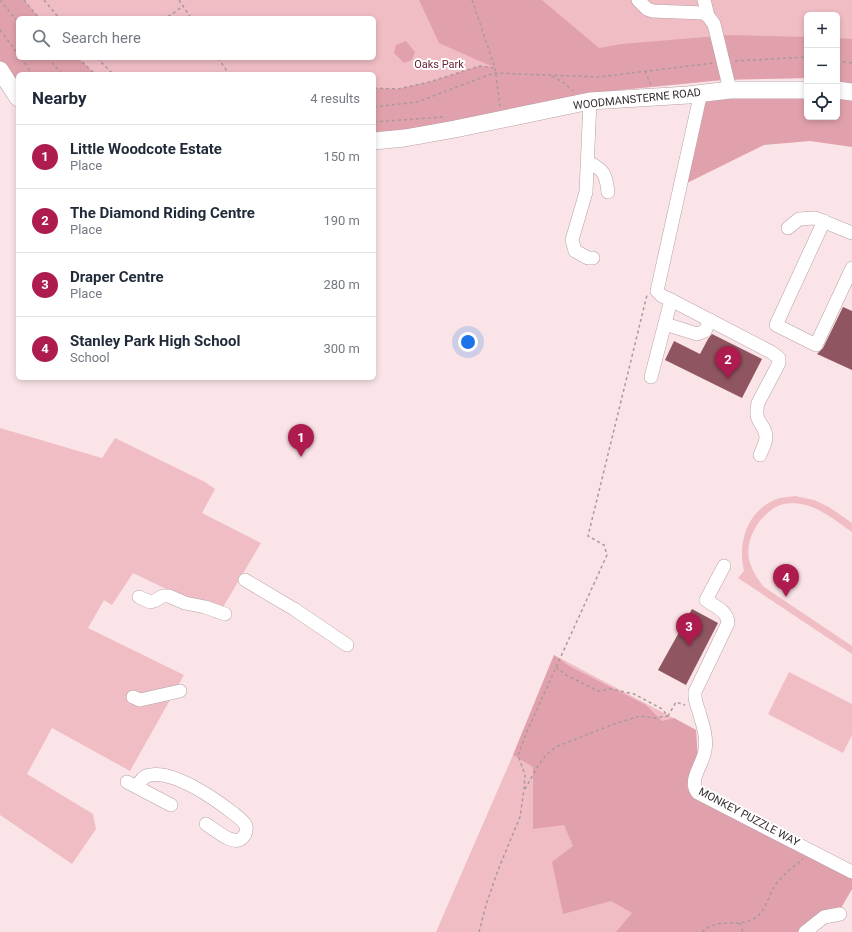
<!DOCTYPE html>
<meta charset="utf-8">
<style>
:root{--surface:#fff;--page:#f2f2f3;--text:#1f2937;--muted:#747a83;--line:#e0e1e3;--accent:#ad1b4f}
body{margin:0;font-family:Roboto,sans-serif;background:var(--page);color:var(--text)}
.controls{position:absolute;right:12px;top:12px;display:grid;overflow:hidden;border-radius:6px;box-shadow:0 2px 6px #0003}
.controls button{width:36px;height:36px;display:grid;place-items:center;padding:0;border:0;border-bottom:1px solid var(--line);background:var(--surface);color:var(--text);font:20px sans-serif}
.you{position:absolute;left:468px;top:342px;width:14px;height:14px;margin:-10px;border:3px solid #fff;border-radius:50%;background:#1a73e8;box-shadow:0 0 0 6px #1a73e833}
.badge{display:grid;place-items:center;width:26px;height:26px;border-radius:50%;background:var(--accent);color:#fff;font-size:13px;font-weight:700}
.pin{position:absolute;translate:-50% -33px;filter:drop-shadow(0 1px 2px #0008)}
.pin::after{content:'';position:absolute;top:21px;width:14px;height:12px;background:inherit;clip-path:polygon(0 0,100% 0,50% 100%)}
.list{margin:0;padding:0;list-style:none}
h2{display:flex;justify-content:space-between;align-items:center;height:52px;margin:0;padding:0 16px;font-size:17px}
h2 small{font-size:13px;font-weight:400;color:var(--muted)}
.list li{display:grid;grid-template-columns:26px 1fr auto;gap:12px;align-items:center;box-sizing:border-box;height:64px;padding:0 16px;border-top:1px solid var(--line)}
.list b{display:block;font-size:15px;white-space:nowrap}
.list p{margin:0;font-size:13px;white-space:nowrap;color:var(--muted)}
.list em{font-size:13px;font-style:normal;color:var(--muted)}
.icon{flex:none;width:22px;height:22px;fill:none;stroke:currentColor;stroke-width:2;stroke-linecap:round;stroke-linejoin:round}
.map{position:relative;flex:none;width:852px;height:932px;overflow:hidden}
.search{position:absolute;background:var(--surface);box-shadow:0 2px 6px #0003;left:16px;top:16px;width:360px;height:44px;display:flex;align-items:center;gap:10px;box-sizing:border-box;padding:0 14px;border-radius:6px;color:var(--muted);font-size:15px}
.panel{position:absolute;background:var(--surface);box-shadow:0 2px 6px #0003;left:16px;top:72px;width:360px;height:308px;border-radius:6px}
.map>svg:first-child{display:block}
</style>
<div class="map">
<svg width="852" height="932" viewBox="0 0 852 932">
<rect width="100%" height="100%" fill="#fbe4e7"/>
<g fill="#f0bdc5" fill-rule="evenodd">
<path d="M0 0H852V83L837 81V15H807V78L735 79 579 94 564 103 374 141V74H18ZM18 18H374V58H18Z"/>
<polygon points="0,428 102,458 115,438 205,482 215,489 202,513 261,543 216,619 189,600 133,573 112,605 104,600 88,628 184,675 130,771 52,728 27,774 93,814 96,829 72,864 0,815"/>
<path d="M795 496 814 500 829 507 852 523V532C837 522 820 507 801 504 795 503 786 503 780 505 759 514 743 541 750 563 753 572 758 580 764 587L852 646V654L738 578 744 571C737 541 748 508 780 498 785 497 790 497 795 496Z"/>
<polygon points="554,655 696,730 698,762 687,786 695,799 784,842 852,889 841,908 824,914 800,932 436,932 513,755"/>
<polygon points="789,672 852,704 852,735 843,753 768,714"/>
</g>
<g fill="#e1a1ac">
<polygon points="0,0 24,0 39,18 18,18 18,58 78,58 95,74 18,74 18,98 0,73"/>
<polygon points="419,0 542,0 599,48 622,44 729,35 807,37 807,78 721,80 579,94 564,103 374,141 374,88 398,89 429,82 480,66 493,67 439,43"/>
<polygon points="837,38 852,39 852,85 837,82"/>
<polygon points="406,41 415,52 412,60 404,63 394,53 396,45"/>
<polygon points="807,96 807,117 837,117 837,98 852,100 852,147 810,141 764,145 687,183 704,98"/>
<polygon points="554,655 569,666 646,705 662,721 674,718 696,730 698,762 687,786 695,799 784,842 852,877 852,889 841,908 824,914 800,932 616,932 632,913 611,901 563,914 552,862 573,846 564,825 533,829 533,767 513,755"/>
</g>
<g fill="#8f5661">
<polygon points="843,307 852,311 852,370 817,354 823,348"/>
<polygon points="712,334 762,359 742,398 665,360 674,341 700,354 708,339"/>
<polygon points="692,609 718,623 686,685 658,670"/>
</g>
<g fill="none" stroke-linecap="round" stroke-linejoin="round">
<defs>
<g id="minor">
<polyline points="638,0 647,9 653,11 703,13 708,16 714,24 730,90"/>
<polyline points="704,0 708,16"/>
<polyline points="590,101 586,192 572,240 575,251 588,258 593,258"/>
<path d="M588 162C604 170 606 174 608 192"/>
<polyline points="824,221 776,325 816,345 852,268"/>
<polyline points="788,228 799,219 815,218 852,233"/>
<path d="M671 300 771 352 779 358V363L758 403C753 425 766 423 766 437 766 443 762 450 760 455"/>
<polyline points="665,324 697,334 705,331 710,320"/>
<polyline points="651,377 671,300 662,296 657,291 701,92"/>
<path d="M724 566 706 600C714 606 728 611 728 623L695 692C694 702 699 709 701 719 704 728 707 740 705 750 704 763 687 781 698 793L852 872"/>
<polyline points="245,580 294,609 347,645"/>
<polyline points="139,597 150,602 154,601 163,596 169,596 185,603 205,607 225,614"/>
<polyline points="133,697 140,700 180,691"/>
<polyline points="127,782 171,805"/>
<path d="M137 787C140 781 143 776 150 775 174 770 215 799 233 813 237 816 243 820 246 826 247 829 246 834 243 837 235 848 214 829 206 824"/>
<polyline points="805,932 824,917 840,914"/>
</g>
<g id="major">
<polyline points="0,70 18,98"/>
<polyline points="837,90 852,92"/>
<polyline points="374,141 405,138 455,129 590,101 688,95 730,90 807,90"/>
</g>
</defs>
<use href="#minor" stroke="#b6a1a4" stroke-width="14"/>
<use href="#major" stroke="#b6a1a4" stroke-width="18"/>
<g stroke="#aa999b" stroke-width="1.5" stroke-dasharray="3 3" stroke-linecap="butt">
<polyline points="0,0 18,22"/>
<polyline points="24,0 39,18"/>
<polyline points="44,0 59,18"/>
<polyline points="179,0 191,18"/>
<polyline points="472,0 495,68 500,106"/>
<polyline points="162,18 171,15 183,6"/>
<polyline points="0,30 18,54"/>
<polyline points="21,58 32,74"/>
<polyline points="48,58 62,74"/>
<polyline points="78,58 95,74"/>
<polyline points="97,58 113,74"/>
<polyline points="218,58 229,74"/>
<polyline points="735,61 807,57"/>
<polyline points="837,61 852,63"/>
<polyline points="645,71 651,85"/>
<polyline points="552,76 564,83 573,91"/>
<polyline points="374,88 398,89 429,82 480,66 495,68"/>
<polyline points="374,107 417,102 494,73 599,77 713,63"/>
<polyline points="374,122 444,117"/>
<polyline points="668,716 676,702 685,705"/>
<path d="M525 789C534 774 541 755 558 746L614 724 640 716 655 718 668 716 662 709 634 694 611 689 598 691 566 675 556 667"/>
<polyline points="740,923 743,932"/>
<polyline points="479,932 486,905 498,870 520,817 524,790 525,775 518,755 528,729 607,555 604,545 588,536 647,295"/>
<path d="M702 932C719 916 738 929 755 918 767 910 768 895 776 884 783 875 794 866 803 859"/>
</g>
<use href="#minor" stroke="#fff" stroke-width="13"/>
<use href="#major" stroke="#fff" stroke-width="17"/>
</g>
<g text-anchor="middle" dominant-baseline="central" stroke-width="4" stroke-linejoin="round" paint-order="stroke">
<g font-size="11" fill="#6d2237" stroke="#fff">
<text x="439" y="64">Oaks Park</text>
</g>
<g font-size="11" fill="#382f31" stroke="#fff">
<text transform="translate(637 99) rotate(-6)">WOODMANSTERNE ROAD</text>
<text transform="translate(749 817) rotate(28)">MONKEY PUZZLE WAY</text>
</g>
</g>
</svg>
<div class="controls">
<button>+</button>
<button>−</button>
<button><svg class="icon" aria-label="locate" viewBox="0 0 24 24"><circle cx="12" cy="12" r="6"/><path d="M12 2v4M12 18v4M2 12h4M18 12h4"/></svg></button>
</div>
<div class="you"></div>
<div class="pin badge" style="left:301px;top:457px">1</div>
<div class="pin badge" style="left:728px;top:379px">2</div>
<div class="pin badge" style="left:689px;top:646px">3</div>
<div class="pin badge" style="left:786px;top:597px">4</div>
<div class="search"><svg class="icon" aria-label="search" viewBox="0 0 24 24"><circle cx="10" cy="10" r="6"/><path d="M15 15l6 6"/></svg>Search here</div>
<section class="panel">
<h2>Nearby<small>4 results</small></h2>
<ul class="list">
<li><span class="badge">1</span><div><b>Little Woodcote Estate</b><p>Place</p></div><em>150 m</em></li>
<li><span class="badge">2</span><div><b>The Diamond Riding Centre</b><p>Place</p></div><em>190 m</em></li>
<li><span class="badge">3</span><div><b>Draper Centre</b><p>Place</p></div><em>280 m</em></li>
<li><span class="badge">4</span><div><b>Stanley Park High School</b><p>School</p></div><em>300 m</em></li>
</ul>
</section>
</div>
